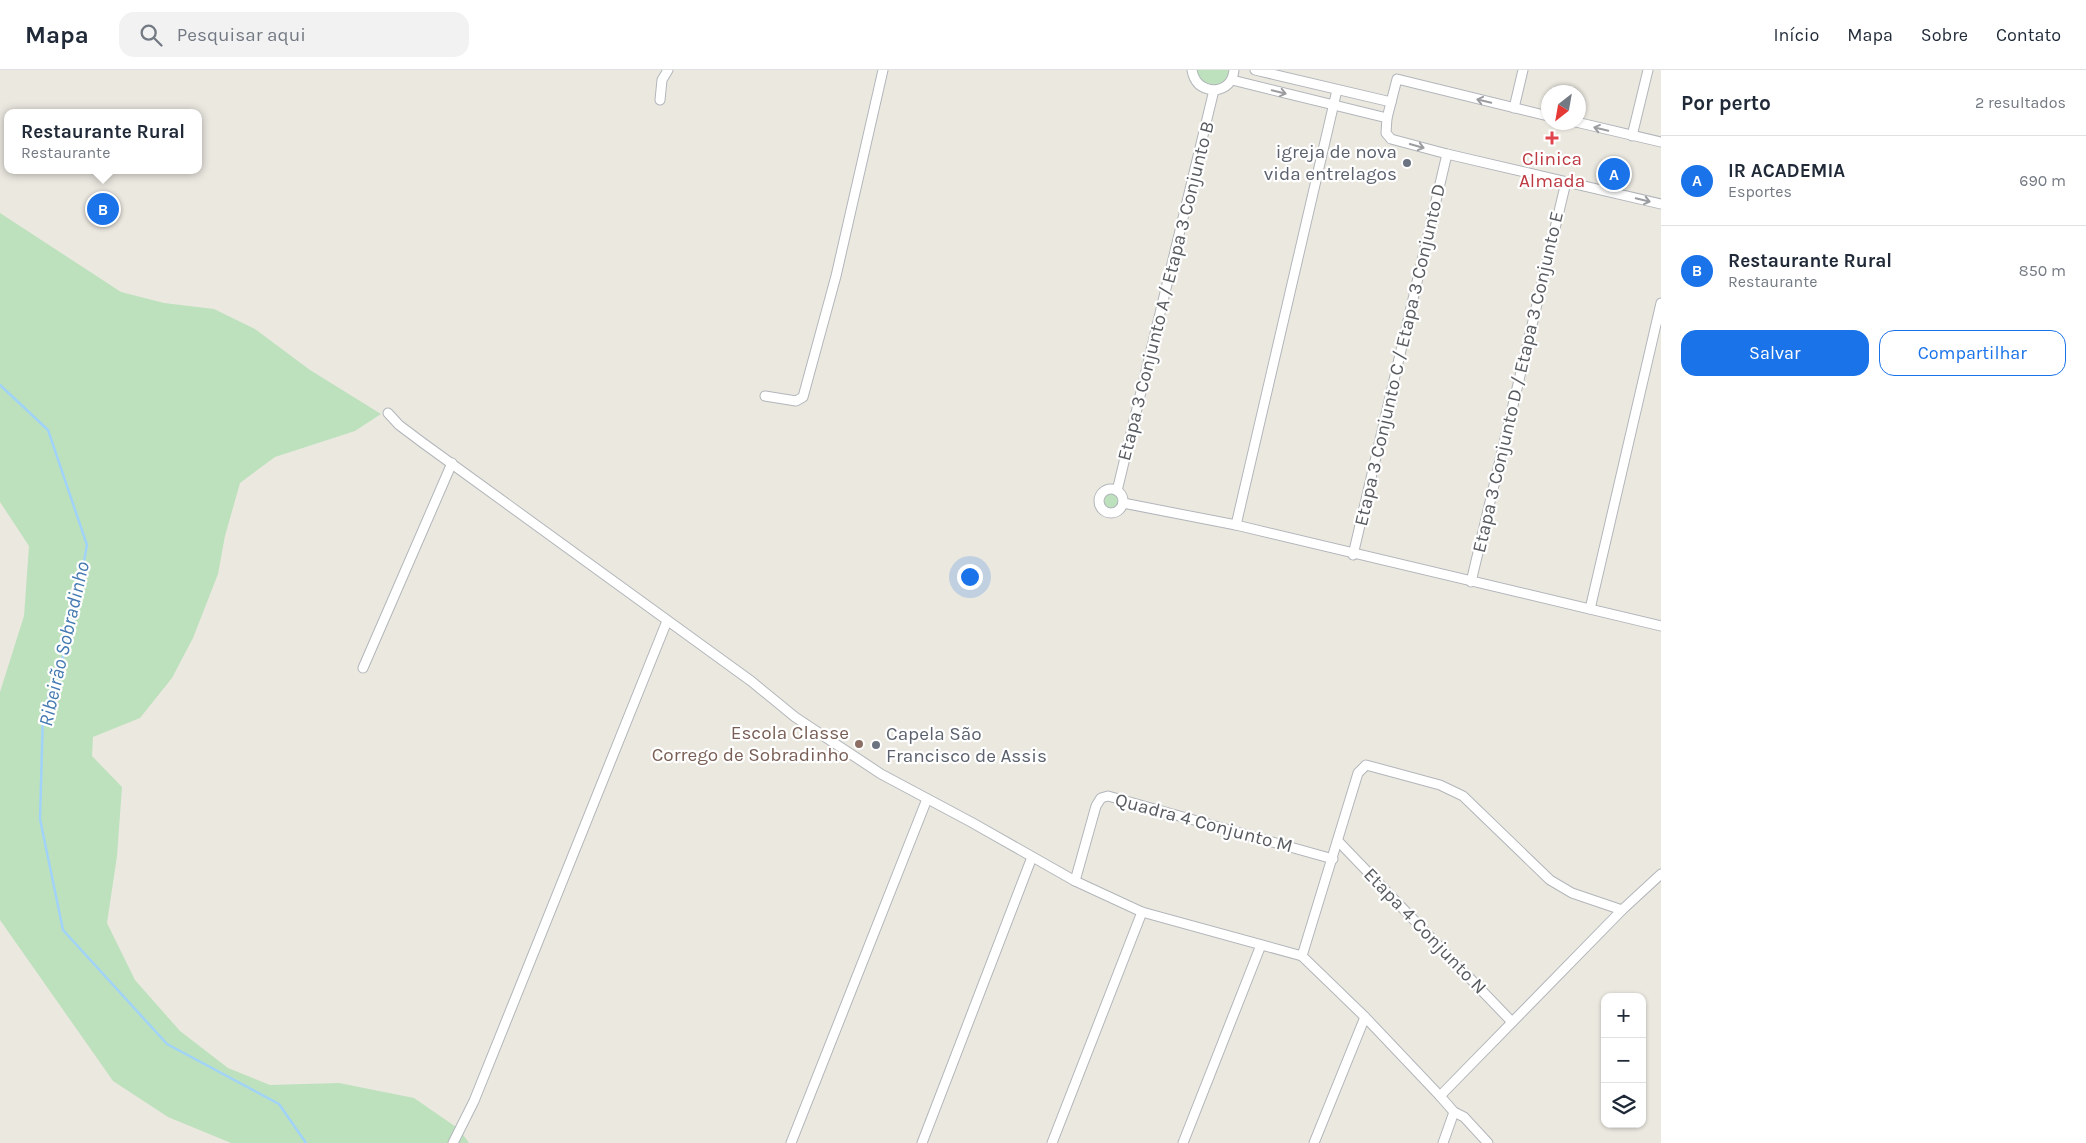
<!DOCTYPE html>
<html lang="pt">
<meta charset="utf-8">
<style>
:root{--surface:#fff;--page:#f2f2f3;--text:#1f2937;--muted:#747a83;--line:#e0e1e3;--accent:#1a73e8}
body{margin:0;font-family:Karla,sans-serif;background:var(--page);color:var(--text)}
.controls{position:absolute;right:15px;bottom:15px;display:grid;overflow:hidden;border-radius:10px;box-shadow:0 1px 4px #0004}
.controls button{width:45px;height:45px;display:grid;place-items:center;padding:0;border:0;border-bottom:1px solid var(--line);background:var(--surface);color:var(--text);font:25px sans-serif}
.compass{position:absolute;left:1541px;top:15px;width:45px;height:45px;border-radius:50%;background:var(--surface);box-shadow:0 1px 4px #0004;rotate:211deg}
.you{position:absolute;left:969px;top:506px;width:18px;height:18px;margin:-12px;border:4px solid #fff;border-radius:50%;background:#1a73e8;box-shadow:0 0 0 8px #1a73e833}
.badge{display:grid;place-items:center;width:32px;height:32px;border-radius:50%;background:var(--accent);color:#fff;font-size:16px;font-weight:700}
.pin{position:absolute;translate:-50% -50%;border:2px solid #fff;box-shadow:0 1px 5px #0006}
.popup{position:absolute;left:4px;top:39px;width:198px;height:65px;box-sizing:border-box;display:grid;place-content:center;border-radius:10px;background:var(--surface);filter:drop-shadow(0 1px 4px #0005);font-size:16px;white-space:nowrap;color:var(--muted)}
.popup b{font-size:19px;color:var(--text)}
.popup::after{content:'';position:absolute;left:50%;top:100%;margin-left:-10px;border:10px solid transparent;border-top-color:var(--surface)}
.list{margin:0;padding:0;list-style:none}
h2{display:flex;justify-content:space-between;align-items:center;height:65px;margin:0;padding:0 20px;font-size:21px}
h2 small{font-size:16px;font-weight:400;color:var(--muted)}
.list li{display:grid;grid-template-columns:32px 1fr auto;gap:15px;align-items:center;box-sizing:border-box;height:90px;padding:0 20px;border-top:1px solid var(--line)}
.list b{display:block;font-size:19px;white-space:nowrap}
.list p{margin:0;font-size:16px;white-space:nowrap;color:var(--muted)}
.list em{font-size:16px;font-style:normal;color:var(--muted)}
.actions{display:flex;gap:10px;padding:15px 20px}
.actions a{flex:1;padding:11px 0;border:1px solid var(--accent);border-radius:15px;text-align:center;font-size:18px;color:var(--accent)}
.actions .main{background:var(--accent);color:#fff}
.icon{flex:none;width:28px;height:28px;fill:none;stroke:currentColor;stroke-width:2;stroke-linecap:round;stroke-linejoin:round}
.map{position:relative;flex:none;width:1661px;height:1073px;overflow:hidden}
header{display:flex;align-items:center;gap:30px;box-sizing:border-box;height:70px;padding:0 25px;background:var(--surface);border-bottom:1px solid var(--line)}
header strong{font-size:24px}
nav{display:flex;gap:28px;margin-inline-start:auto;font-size:18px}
.search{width:350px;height:45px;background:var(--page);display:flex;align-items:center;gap:12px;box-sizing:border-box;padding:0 18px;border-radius:15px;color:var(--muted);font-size:19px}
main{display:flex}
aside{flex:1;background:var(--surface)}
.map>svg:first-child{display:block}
</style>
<header>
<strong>Mapa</strong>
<div class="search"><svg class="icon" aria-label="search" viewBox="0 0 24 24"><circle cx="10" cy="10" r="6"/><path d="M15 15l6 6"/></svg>Pesquisar aqui</div>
<nav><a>Início</a><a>Mapa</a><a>Sobre</a><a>Contato</a></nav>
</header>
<main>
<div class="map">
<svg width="1661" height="1073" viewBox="0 0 1661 1073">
<rect width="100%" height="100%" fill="#ebe8e0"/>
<g fill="#bde1bd">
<path d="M1196 0H1231C1226 23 1202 20 1196 0Z"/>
<polygon points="0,143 121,222 164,233 214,239 255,259 310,300 381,344 355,361 275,387 240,413 225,466 218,504 193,568 172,608 140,648 93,667 92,686 122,717 117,786 107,853 135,910 180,961 228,998 270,1015 339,1013 414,1028 459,1059 469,1073 231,1073 168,1047 113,1011 0,850 0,622 24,546 29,476 0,432"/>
<circle cx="1111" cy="431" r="10"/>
</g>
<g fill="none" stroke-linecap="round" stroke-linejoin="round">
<polyline stroke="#a1d3f9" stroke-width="2.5" points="0,315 48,360 87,475 70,567 43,643 40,749 63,860 167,974 279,1034 306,1073"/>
<defs>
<g id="minor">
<path d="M1192 0C1194 12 1201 19 1214 20 1226 19 1233 12 1234 0"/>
<polyline points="1255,0 1391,32"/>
<polyline points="1232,10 1387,48"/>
<polyline points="660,30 662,10 668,0"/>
<polyline points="1514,38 1523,0"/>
<polyline points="1548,46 1397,9 1387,48 1386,63 1391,69 1447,84 1661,134"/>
<polyline points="1576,52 1661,72"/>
<polyline points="1632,66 1648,0"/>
<polyline points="765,326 796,331 803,327 836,206 883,0"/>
<polyline points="388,343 399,355 423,373 751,611 795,647 881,704 971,752 1075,811 1142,842 1302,886 1365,947 1440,1026 1454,1042 1464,1047 1488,1073"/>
<circle cx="1111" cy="431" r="12"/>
<polyline points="1117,421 1214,20"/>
<polyline points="1123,433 1236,455 1661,556"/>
<polyline points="1236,455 1337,20"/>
<polyline points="1353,485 1447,84"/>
<polyline points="1471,512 1566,112"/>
<polyline points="1590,539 1661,233"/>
<polyline points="363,598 452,393"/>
<polyline points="1338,771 1512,952"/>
<polyline points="1075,811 1096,736 1101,728 1108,726 1333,789"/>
<polyline points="1302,886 1358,703 1366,695 1440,715 1463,726 1550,810 1572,823 1622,840"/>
<polyline points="1440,1026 1622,840 1661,804"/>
<polyline points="453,1073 474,1031 667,551"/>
<polyline points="791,1073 927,729"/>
<polyline points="922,1073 1032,787"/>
<polyline points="1052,1073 1142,842"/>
<polyline points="1183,1073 1261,875"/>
<polyline points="1314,1073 1365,947"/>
<polyline points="1443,1073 1454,1042"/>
</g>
</defs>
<use href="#minor" stroke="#b2b6ba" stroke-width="11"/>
<use href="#minor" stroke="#fff" stroke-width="9"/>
</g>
<defs><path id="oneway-shaft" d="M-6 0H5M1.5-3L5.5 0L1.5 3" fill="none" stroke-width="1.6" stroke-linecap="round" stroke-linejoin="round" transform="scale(1.25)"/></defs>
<g stroke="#9b9da0">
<use href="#oneway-shaft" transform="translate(1279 22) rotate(14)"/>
<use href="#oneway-shaft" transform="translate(1484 31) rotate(-166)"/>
<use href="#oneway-shaft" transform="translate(1601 59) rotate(-167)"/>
<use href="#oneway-shaft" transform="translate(1417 76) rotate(16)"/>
<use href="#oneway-shaft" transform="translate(1643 130) rotate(13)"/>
</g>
<path fill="#e0444e" stroke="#fff" stroke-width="2" d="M1549.5 60.5h5v5h5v5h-5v5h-5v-5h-5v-5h5z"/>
<g fill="#6b7280" stroke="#fff" stroke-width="2">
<circle cx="1407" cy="93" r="5"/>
<circle cx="876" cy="675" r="5"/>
</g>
<circle fill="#8d6e63" stroke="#fff" stroke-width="2" cx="859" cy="674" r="5"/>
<g text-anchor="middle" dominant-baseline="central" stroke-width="4.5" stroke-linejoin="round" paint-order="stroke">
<g font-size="19" fill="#5b616d" stroke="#fff" text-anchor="end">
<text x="1397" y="82">igreja de nova<tspan x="1397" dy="22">vida entrelagos</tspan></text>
<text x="886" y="664" text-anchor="start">Capela São<tspan x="886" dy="22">Francisco de Assis</tspan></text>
</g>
<g font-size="19" fill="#be3a42" stroke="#fff">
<text x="1552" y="89">Clinica<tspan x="1552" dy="22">Almada</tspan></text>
</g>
<g font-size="19" fill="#585c60" stroke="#fff">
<text transform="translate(1166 221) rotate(-76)">Etapa 3 Conjunto A / Etapa 3 Conjunto B</text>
<text transform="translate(1400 285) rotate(-77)">Etapa 3 Conjunto C / Etapa 3 Conjunto D</text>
<text transform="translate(1518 312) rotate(-77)">Etapa 3 Conjunto D / Etapa 3 Conjunto E</text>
<text transform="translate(1204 753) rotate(15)">Quadra 4 Conjunto M</text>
<text transform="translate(1425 861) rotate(46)">Etapa 4 Conjunto N</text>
</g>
<g font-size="19" fill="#785e54" stroke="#fff" text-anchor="end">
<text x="849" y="663">Escola Classe<tspan x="849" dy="22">Corrego de Sobradinho</tspan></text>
</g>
<g font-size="20" font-style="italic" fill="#447ab1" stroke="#fff">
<text transform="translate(64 574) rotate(-77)">Ribeirão Sobradinho</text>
</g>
</g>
</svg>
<div class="controls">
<button>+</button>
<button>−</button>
<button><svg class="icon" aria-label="layers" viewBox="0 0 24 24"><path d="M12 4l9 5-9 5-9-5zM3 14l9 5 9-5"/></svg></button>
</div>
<svg class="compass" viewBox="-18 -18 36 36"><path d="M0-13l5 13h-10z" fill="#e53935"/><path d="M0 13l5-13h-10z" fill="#747a83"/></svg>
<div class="you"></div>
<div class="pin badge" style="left:1614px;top:104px">A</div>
<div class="pin badge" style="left:103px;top:139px">B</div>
<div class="popup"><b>Restaurante Rural</b>Restaurante</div>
</div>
<aside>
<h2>Por perto<small>2 resultados</small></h2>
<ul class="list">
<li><span class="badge">A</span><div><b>IR ACADEMIA</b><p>Esportes</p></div><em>690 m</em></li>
<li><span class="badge">B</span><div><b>Restaurante Rural</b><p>Restaurante</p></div><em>850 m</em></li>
</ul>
<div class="actions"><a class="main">Salvar</a><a>Compartilhar</a></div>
</aside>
</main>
